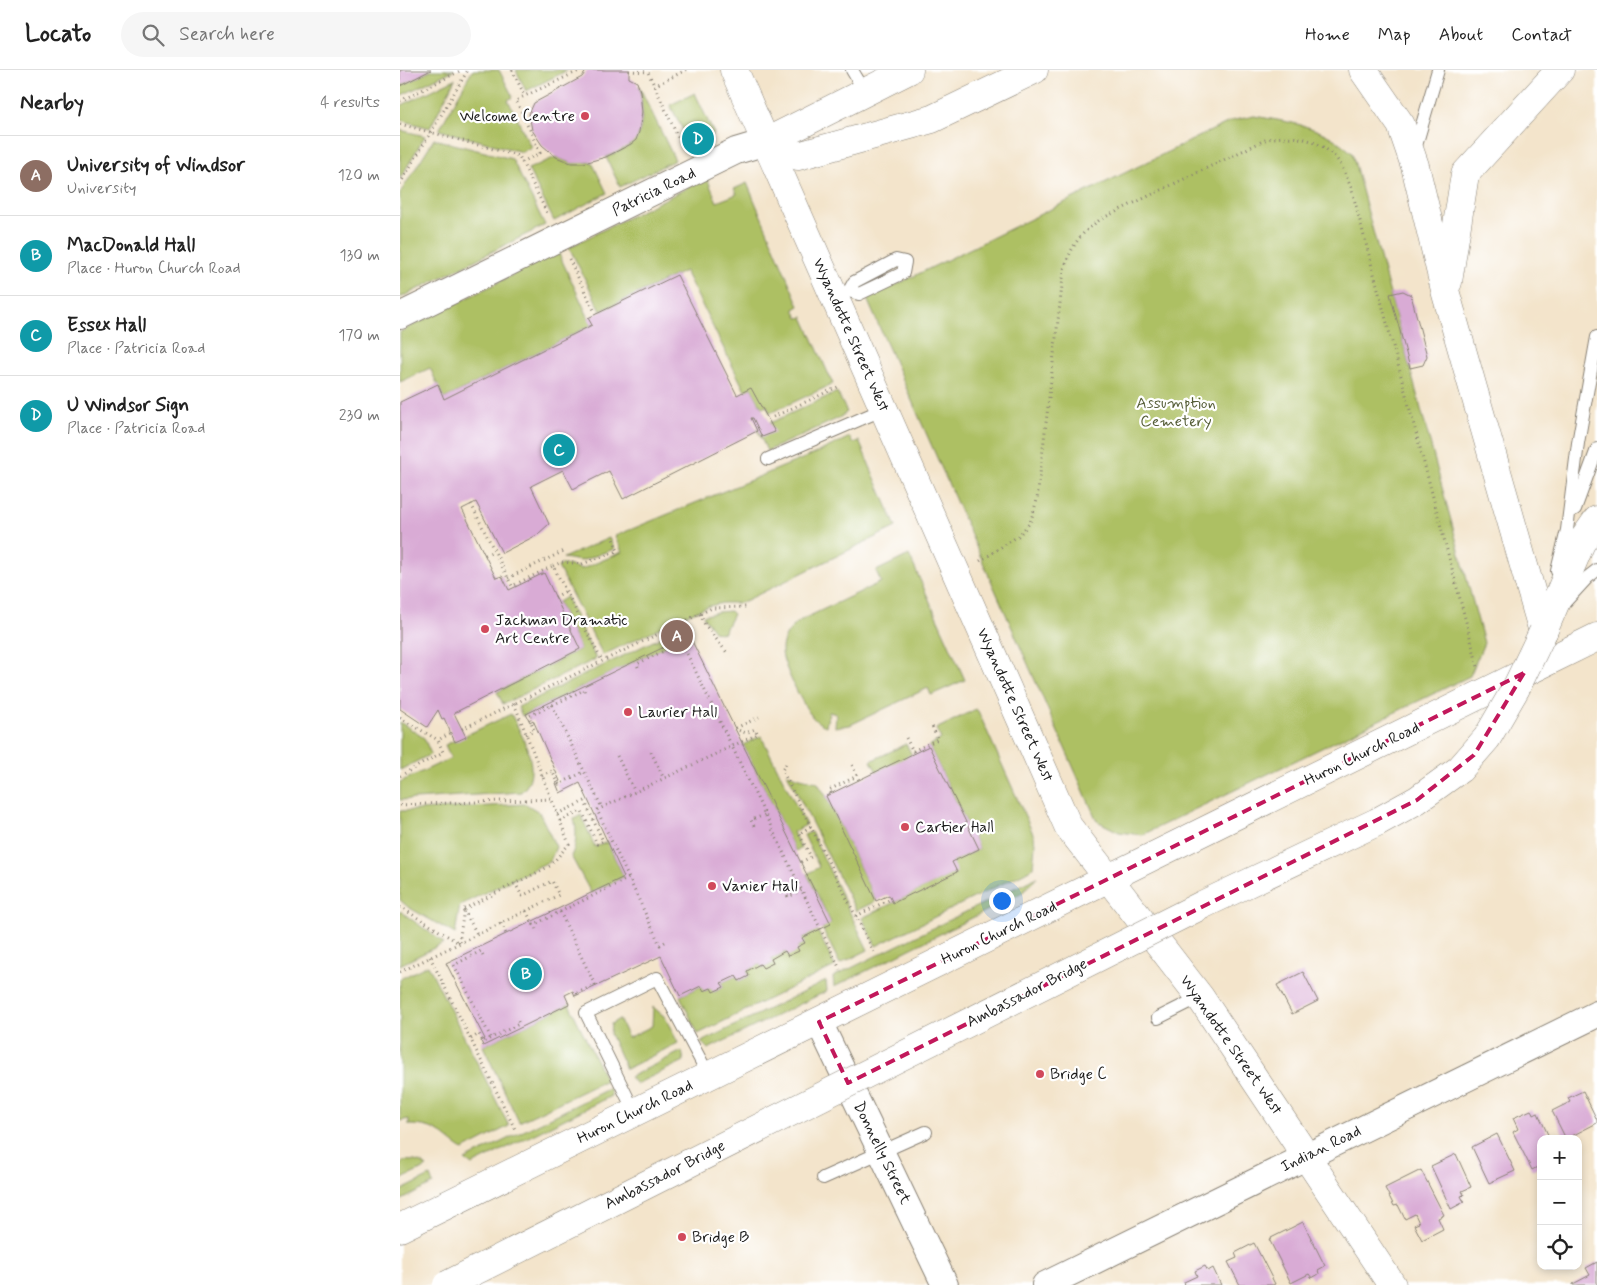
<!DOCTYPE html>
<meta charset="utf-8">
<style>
:root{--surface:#fff;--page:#f6f6f6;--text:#222;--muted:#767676;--line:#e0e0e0;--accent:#0f766e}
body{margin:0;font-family:Mynerve,sans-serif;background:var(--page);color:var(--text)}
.controls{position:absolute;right:15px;bottom:15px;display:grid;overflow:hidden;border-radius:10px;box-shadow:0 2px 8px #0003}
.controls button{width:45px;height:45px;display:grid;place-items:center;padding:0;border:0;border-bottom:1px solid var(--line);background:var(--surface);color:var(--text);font:25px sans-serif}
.you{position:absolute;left:601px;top:830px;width:18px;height:18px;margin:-12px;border:4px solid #fff;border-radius:50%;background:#1a73e8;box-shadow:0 0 0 8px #1a73e833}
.badge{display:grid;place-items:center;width:32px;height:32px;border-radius:50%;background:var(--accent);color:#fff;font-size:16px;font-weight:700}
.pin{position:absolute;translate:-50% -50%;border:2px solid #fff;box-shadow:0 1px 5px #0006}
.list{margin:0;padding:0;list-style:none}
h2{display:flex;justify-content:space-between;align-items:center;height:65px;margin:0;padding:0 20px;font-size:21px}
h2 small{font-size:16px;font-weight:400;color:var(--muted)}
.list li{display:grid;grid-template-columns:32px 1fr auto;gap:15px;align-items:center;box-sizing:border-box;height:80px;padding:0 20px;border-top:1px solid var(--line)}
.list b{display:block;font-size:19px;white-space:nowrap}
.list p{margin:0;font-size:16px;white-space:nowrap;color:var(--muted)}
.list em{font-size:16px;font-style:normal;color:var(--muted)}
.icon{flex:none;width:28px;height:28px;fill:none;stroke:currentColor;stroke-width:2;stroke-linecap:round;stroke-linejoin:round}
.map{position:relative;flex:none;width:1197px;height:1215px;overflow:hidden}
header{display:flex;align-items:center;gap:30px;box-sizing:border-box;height:70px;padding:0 25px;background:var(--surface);border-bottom:1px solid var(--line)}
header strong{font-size:24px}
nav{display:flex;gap:28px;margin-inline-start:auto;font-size:18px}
.search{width:350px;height:45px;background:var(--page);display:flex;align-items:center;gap:12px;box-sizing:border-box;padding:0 18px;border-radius:28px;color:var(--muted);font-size:19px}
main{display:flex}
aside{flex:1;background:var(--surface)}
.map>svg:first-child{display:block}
</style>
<header>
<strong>Locato</strong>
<div class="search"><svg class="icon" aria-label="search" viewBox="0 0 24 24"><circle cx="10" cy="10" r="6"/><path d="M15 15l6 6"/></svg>Search here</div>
<nav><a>Home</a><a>Map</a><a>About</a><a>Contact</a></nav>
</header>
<main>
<aside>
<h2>Nearby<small>4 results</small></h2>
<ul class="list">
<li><span class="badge" style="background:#8d6e63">A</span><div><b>University of Windsor</b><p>University</p></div><em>120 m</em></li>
<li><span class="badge" style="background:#0f9aa8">B</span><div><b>MacDonald Hall</b><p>Place · Huron Church Road</p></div><em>130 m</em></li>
<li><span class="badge" style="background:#0f9aa8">C</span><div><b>Essex Hall</b><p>Place · Patricia Road</p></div><em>170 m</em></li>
<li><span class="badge" style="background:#0f9aa8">D</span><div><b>U Windsor Sign</b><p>Place · Patricia Road</p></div><em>230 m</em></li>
</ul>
</aside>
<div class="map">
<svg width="1197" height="1215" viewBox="0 0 1197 1215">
<rect width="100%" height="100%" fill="#fff"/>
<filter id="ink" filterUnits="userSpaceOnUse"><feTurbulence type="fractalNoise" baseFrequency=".02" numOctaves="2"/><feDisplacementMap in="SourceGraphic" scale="10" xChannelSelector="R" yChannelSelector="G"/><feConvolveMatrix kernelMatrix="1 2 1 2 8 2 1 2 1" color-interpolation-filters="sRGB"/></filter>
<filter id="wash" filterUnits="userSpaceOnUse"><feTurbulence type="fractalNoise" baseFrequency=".0096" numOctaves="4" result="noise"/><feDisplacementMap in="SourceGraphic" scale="20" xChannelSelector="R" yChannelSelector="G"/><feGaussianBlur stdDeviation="1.12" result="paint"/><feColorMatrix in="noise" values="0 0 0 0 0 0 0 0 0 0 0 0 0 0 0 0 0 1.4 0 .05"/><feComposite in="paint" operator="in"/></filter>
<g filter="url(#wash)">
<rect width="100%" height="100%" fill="#f3e4cb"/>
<g fill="#adc063" stroke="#646e40">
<polygon points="31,0 54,0 0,26 0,16"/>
<polygon points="74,0 99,0 113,27 108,30 131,77 122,82 39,60 72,1"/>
<polygon points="116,0 168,0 126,21"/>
<polygon points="55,9 30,58 0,50 0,36"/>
<path d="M239 16 275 90 220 117 206 87C215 83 227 79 234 71 245 60 242 29 239 16Z"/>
<polygon points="295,23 314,64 305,68 308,75 294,81 270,35"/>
<path d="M854 46C893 53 922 55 952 83L1084 573 1070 606 742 765 719 762 697 751 467 229 831 51Z"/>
<polygon points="0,60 25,66 0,109"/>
<polygon points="34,69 112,89 145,155 0,228 0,123"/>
<polygon points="156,87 171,93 192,92 207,123 154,151 128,99"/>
<polygon points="307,108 317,132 337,124 334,119 347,113 399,236 394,239 398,248 403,247 433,314 370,343 367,336 362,338 351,318 345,321 285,201 201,241 169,177"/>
<polygon points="158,182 192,255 44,329 30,298 0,312 0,262"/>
<polygon points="437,322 447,342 439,348 367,381 357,359"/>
<polygon points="450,367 452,373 459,371 496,457 341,533 323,533 309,536 282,547 203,585 158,497 163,494 182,499 222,482 215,466 414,384"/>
<polygon points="209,468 214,479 181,491 163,488"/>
<path d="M509 485 565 610 531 625 528 618 450 655 435 657 436 644 429 642 426 656C420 654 414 650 411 645 402 634 383 595 382 582 381 568 391 557 401 550L481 512 476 501Z"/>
<polygon points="166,527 196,589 103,634 97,622 180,579 158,532"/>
<polygon points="330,541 333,544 324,562 319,563 314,561 303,546 317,542"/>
<polygon points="274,561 279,570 122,646 118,637"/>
<polygon points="576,639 578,641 634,766 635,775 633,797 628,801 476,876 462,848 556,802 552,792 579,779 529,676 541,669 536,659"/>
<path d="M111 644C122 665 144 703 121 722L0 730V712L51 688 45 675Z"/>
<polygon points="0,652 24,668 31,684 0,700"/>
<polygon points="361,666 406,755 393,762 401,779 395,781 343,675"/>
<polygon points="506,674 512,685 477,702 471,691"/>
<polygon points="387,703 396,707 417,712 426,726 476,831 456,841"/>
<polygon points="126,734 139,742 156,777 150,791 60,835 55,864 8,837 0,830 0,741"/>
<path d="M181 745 195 777 207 772 224 807 191 823 171 786C177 775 177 760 174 749Z"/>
<polygon points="411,762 468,880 440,894 422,858 431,853 407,804 419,797 404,765"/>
<polygon points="637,807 622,823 434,917 433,907"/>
<polygon points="0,841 44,873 0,895"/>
<polygon points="417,860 435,896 298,964 280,926 301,916 304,921 311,918 314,922 324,917 321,913 336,906 339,911 349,906 347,901 360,894 363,898 373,893 371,889 405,873 402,868"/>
<path d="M28 895 109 1056 63 1080C41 1066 39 1055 9 1055V1049L0 1051V909Z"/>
<polygon points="426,911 427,921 308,979 301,972"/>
<polygon points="169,934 206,1010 119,1052 83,976"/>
<polygon points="253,937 265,947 278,973 226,999 210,964 211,954 219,949 228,968 252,956"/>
<polygon points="282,981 284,991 236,1014 230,1007"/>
<polygon points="210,1018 211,1026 72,1095 65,1090"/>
<path d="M4 1091C13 1090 20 1091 27 1097L0 1110V1095Z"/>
<polygon points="30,1106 33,1114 2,1130 0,1121"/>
</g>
<g id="blocks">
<g fill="#d9abd5">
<polygon points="0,0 31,0 0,16"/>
<polygon points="187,0 229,0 229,8 237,12 240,21 242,42 239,62 236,70 231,74 206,87 184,93 171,93 156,87 142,75 132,60 129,44 134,33 182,7"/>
<polygon points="277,205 337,325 351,318 375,362 362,367 353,348 351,348 357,361 223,429 209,401 173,419 163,400 131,416 149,454 137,465 102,483 76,432 62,439 96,508 102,506 109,520 144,503 180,579 54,643 66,667 55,672 44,648 42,649 38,640 27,657 0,639 0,332 38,314 44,329 192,255 188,248"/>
<polygon points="1003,221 1011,225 1027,286 1023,295 1010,298 990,224"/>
<polygon points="289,565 431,854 402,868 405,873 397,877 399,881 388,886 385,881 371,889 373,893 363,898 360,894 347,901 349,906 339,911 336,906 321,913 324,917 313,922 311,918 304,921 301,916 280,926 261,886 175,926 173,921 165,925 169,934 83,976 81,971 85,969 46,893 224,807 180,713 160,723 156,713 160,711 133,650 130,652 126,644"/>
<polygon points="529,676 579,779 552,792 557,802 493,833 489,825 476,831 426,726"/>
<polygon points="903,902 918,931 892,944 877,915"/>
<polygon points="1183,1021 1197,1050 1197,1053 1166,1069 1152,1041 1170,1032 1168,1028"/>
<polygon points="1131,1040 1134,1045 1138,1043 1150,1069 1141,1069 1141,1095 1132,1100 1113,1062 1118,1059 1113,1048"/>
<polygon points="1097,1064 1115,1101 1089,1113 1072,1077"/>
<polygon points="1056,1084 1071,1117 1062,1121 1064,1125 1061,1126 1064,1132 1051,1139 1031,1096"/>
<polygon points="1021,1100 1044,1145 1038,1148 1043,1159 1022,1170 1014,1155 1019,1153 1015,1144 1005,1149 998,1135 994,1136 985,1118"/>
<polygon points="903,1152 925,1196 918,1200 919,1204 912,1208 909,1204 891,1213 869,1169"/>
<polygon points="854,1173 875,1214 873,1215 840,1215 828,1192 837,1188 835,1183"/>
<polygon points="1197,1192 1197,1215 1173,1215 1173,1214 1190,1205 1186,1198"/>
<polygon points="805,1196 808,1201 813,1198 821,1215 785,1215 784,1212 797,1206 795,1201"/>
</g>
</g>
</g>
<g filter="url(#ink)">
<use href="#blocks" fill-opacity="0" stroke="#888074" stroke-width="1"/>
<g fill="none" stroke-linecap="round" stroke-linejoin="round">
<defs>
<g id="lane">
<polyline points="452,0 465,22"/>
<polyline points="1015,79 1038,0"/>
<polygon points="496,190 505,192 503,203 459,224 449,221 454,212"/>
<polyline points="368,389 484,339"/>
<polyline points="1175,439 1197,379"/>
<polyline points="1157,501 1167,460 1178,373 1197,267"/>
<polyline points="1165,532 1188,507 1197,500"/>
<polyline points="758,948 800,927"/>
<polyline points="235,1043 186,943 257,908 309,1006"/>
<polyline points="423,1108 526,1062"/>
</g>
<g id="street">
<polyline points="0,246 336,81 366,72"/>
<polyline points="419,952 545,1215"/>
<polyline points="645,1215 1197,944"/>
</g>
<g id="secondary">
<polyline points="334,0 668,756 800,927 992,1215"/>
<polyline points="366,72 509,0"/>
<polyline points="0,1158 1197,567"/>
</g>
<g id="highway">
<polyline points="963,0 1001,55 1015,96 1046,224 1143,562"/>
<polyline points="366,72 398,86 532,49 634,0"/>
<polyline points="1048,212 1065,104 1160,0"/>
<polyline points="1143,562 1181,473 1197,450"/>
</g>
</defs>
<use href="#lane" stroke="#888074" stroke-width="14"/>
<use href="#street" stroke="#888074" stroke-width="28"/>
<use href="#secondary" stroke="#888074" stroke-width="29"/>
<use href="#highway" stroke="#888074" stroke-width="29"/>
<g stroke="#888074" stroke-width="3" stroke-dasharray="1 4" stroke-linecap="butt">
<polyline points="112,0 125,26"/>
<polyline points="229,1 248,2 284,80"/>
<polyline points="254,16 286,0"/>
<polyline points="0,31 62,0"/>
<polyline points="0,54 119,86 148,145"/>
<polyline points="122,92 140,83 116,30 181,0"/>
<polyline points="0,114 68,0"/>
<polyline points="169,189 196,244"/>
<polyline points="373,347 440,316"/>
<polyline points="71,434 112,516 153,496 202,591"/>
<polyline points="85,485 94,481"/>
<path d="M580 491 618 466 630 453 637 430 664 199C673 173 679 165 701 149L867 69C896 64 920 68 939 92 944 99 947 109 951 117L1078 597"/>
<polyline points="153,496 162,492 182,494 218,481 213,469"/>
<polyline points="108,508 164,481"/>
<polyline points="155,527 166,521"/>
<polyline points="300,544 305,555 328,584"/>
<polyline points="274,557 440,899"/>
<polyline points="238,597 237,594 282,572"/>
<polyline points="152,635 202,738"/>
<polyline points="0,648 38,670"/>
<polyline points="336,658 359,647"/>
<polyline points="62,659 312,538 347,537"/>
<polyline points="126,664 134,660 129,646 184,620 185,624"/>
<polyline points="506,668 514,683"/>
<polyline points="513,681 538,669 532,656"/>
<polyline points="251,682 264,709"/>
<polyline points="217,686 235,722"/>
<polyline points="386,694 382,700 474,882"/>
<polyline points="452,695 459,710"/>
<polyline points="0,706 43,682 38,670 51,663"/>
<polyline points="142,706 152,701 159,714 184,702"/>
<polyline points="431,723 429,720 457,706"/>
<polyline points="0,735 151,729"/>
<polyline points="157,744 187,730"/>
<polyline points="160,751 182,741 197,774 203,771 185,732"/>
<polyline points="354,756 351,750 365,745"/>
<polyline points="401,792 411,787 399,764 411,756"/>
<polyline points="383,817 388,827 402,820"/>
<polyline points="0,837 59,873 64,839"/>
<polyline points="64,839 150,796 169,774 114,633"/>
<polyline points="64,840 77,864"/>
<polyline points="126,841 136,859"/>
<polyline points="160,842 195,915 177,923 176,920"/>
<polyline points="456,846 491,829"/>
<polyline points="101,853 106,864"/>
<polyline points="133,855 229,808"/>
<polyline points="265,872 260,875 197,740 358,664 355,659 346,663 335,659"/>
<polyline points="83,885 81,881 54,895 91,968 119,954 117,949"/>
<polyline points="30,887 115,1059"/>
<polyline points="0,902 159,825 152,811 122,826 115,813"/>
<polyline points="71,969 79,964 83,972 91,968"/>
</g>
<use href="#lane" stroke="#fff" stroke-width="12"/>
<use href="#street" stroke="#fff" stroke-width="26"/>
<use href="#secondary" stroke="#fff" stroke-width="28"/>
<use href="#highway" stroke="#fff" stroke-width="28"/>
<defs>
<polyline id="highway-bridge" points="47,1215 802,835 977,752 1017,730 1060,699 1087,668 1116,618 1143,562"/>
</defs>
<use href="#highway-bridge" stroke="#888074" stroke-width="29" stroke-linecap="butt"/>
<use href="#highway-bridge" stroke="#fff" stroke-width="28"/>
</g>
</g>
<path fill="none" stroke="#c2185b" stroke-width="4" stroke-dasharray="10 6" stroke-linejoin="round" d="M1124 603 1074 685 1017 730 448 1013 419 952Z"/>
<g fill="#d1495b" stroke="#fff" stroke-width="2">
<circle cx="185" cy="46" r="5"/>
<circle cx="85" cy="559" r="5"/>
<circle cx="228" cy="642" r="5"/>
<circle cx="505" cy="757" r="5"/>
<circle cx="312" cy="816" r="5"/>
<circle cx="640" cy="1004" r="5"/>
<circle cx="282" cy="1167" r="5"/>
</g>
<g text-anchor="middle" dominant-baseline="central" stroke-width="4.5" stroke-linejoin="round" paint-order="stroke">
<g font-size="16" fill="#1c1c1c" stroke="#fff" text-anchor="start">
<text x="175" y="46" text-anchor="end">Welcome Centre</text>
<text x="95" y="550">Jackman Dramatic<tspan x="95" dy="18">Art Centre</tspan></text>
<text x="238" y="642">Laurier Hall</text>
<text x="515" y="757">Cartier Hall</text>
<text x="322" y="816">Vanier Hall</text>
<text x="650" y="1004">Bridge C</text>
<text x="292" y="1167">Bridge B</text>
</g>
<g font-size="16" fill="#1c1c1c" stroke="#fff">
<text transform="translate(254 122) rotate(-26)">Patricia Road</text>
<text transform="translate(451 265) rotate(66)">Wyandotte Street West</text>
<text transform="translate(615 635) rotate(66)">Wyandotte Street West</text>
<text transform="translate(962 684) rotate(-26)">Huron Church Road</text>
<text transform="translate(599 863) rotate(-26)">Huron Church Road</text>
<text transform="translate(627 923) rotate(-27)">Ambassador Bridge</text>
<text transform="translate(831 975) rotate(55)">Wyandotte Street West</text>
<text transform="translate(235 1042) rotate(-26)">Huron Church Road</text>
<text transform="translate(921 1079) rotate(-26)">Indian Road</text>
<text transform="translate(482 1083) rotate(64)">Donnelly Street</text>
<text transform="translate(265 1105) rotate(-27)">Ambassador Bridge</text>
</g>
<g font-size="16" fill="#565e38" stroke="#fff">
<text x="776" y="333">Assumption<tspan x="776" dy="18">Cemetery</tspan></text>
</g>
</g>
</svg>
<div class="controls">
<button>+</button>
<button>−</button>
<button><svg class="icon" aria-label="locate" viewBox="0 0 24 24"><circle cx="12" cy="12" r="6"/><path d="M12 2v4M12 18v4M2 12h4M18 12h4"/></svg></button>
</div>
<div class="you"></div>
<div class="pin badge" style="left:277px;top:566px;background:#8d6e63">A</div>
<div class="pin badge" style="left:126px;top:904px;background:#0f9aa8">B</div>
<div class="pin badge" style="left:159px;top:380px;background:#0f9aa8">C</div>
<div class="pin badge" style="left:298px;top:69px;background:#0f9aa8">D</div>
</div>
</main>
